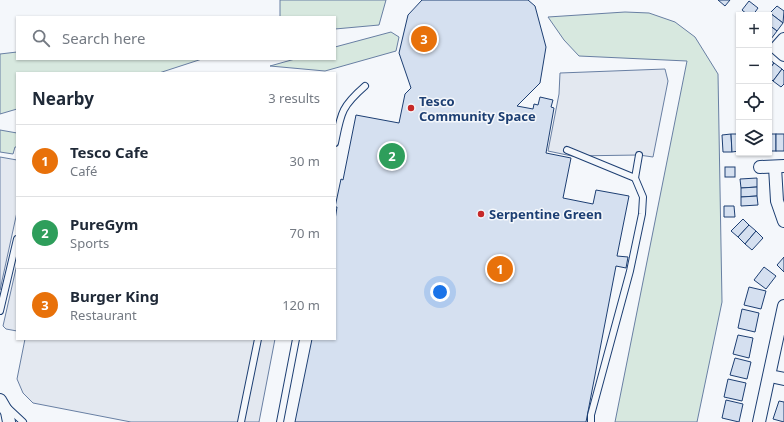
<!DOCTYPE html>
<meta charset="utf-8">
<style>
:root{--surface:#fff;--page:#f2f2f3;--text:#1f2937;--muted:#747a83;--line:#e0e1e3;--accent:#db2777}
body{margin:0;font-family:"Noto Sans",sans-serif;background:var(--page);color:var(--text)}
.controls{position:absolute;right:12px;top:12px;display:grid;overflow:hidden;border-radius:0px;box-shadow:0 1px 3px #0004}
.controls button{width:36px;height:36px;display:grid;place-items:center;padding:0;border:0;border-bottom:1px solid var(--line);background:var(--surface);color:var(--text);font:20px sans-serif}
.you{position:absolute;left:440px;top:292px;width:14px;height:14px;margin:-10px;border:3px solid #fff;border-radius:50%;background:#1a73e8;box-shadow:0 0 0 6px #1a73e833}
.badge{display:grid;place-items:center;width:26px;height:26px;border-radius:50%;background:var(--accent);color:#fff;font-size:13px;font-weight:700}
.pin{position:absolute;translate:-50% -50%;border:2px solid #fff;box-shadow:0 1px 4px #0006}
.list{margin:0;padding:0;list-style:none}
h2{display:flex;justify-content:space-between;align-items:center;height:52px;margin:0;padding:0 16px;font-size:17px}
h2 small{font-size:13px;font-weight:400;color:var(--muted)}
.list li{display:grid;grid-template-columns:26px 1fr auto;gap:12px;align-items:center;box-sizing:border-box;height:72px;padding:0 16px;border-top:1px solid var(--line)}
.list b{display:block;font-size:15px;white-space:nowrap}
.list p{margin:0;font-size:13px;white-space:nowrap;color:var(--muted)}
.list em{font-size:13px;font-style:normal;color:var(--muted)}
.icon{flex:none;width:22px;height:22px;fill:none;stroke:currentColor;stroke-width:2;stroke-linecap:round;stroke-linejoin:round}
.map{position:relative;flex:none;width:784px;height:422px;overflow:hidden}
.search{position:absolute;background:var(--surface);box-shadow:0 1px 3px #0004;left:16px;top:16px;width:320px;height:44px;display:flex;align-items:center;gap:10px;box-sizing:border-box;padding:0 14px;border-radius:0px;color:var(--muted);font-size:15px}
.panel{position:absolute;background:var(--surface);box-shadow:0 1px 3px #0004;left:16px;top:72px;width:320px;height:268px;border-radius:0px}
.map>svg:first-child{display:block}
</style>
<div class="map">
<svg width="784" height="422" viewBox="0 0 784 422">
<rect width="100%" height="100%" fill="#f4f7fb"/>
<g fill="#d7e8df" stroke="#687fa3">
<polygon points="280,0 386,0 379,25 335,29 335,17 280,17"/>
<polygon points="625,12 649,13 675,22 695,37 718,74 722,302 697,422 615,422 687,61 579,56 564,40 548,17"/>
<polygon points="391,32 399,37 396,51 325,71 270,66 295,59 335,59 335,47"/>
<polygon points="17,52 17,59 202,59 159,73 17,73 17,109 0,114 0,54"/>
<polygon points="0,130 17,133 17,147 15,147 13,154 0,152"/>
</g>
<g fill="#e3e8f0" stroke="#687fa3">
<polygon points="665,69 668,81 653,157 639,155 572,156 548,151 559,94 560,73"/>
<polygon points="0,157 17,160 17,212 0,290"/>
<polygon points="17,264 17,331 6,329 3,326"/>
<polygon points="25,339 275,339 259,422 131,422 33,403 23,393 17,379"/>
</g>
<g fill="#d5e0f0" stroke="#1d3f73">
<polygon points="422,0 528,0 535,6 546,47 540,83 517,106 533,109 534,104 538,105 540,97 553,100 551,107 554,108 546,153 571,158 563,198 593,204 596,190 629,196 617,256 628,257 626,268 616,266 586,422 295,422 312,339 335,339 335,220 337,207 335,207 341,179 343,180 356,115 399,123 405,94 411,88 399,53 408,15"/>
<polygon points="718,0 730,0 725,6"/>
<polygon points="749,1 758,8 753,15 748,15 742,10"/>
<polygon points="777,6 784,11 783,23 770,13"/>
<polygon points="770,13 783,23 777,31 769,25"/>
<polygon points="769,25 777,31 771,39 769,38"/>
<polygon points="769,59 774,63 769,70"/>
<polygon points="774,63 782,69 773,81 769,77 769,70"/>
<polygon points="782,69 784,71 784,84 781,87 773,81"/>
<polygon points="731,134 732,152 723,152 722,135"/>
<polygon points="731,134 739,134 739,151 732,152"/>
<rect x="769" y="134" width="7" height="17"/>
<rect x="776" y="134" width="8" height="17"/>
<rect x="725" y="167" width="10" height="10"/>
<polygon points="757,178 757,187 741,188 740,179"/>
<polygon points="757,187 757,196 741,197 741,188"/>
<polygon points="757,196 758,205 741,206 741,197"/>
<polygon points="724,206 734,206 735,217 724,217"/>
<polygon points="743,219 749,225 738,237 731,231"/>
<polygon points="749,225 756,231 745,244 738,237"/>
<polygon points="756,231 763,238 752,250 745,244"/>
<polygon points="784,257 784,272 777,265"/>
<polygon points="764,267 776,276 766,289 754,280"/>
<polygon points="749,287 766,291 761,309 744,305"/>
<polygon points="742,309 759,313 755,332 738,328"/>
<polygon points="738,335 753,338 749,358 733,354"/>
<polygon points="735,358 751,362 747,379 730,375"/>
<polygon points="728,379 746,383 742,401 724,397"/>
<polygon points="726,400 743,404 739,422 722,418"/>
<polygon points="779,401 784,402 784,422 773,419"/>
</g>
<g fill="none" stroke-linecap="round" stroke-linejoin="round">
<defs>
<g id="lane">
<path d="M335 143C341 113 341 107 365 86"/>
<polyline points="567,150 635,178"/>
<polyline points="0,311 17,239"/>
<polyline points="8,408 23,422"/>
<polyline points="241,422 258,339"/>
<polyline points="280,422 296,339"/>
<polyline points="591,422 591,415 630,271 642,214 643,197 635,178 639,155"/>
</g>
<g id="street">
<polyline points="784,39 776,48 784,55"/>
<polyline points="760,167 784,166"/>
<polyline points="775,167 777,201 784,221"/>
<polyline points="770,376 784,379"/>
<polyline points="0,400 7,412 9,422"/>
<polyline points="759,422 784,306"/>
</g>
</defs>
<use href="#lane" stroke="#1d3f73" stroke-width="8"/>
<use href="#street" stroke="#1d3f73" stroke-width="14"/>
<use href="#lane" stroke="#f4f7fb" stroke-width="6"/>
<use href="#street" stroke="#f4f7fb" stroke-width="12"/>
</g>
<g fill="#c62828" stroke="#f4f7fb" stroke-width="1.5">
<circle cx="411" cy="108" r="4"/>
<circle cx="481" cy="214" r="4"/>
</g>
<g text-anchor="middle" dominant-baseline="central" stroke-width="3" stroke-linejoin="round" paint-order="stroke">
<g font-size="13" font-weight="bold" fill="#1d3f73" stroke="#f4f7fb" text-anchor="start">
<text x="419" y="101">Tesco<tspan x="419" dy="15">Community Space</tspan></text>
<text x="489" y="214">Serpentine Green</text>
</g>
</g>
</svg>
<div class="controls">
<button>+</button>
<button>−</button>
<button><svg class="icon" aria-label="locate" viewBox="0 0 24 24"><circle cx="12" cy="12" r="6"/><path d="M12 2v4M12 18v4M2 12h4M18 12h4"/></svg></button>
<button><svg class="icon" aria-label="layers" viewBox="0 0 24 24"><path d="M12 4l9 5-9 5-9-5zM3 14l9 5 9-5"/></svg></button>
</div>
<div class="you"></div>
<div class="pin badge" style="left:500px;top:269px;background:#e8710a">1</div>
<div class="pin badge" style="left:392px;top:156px;background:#2e9e5b">2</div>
<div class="pin badge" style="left:424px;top:39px;background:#e8710a">3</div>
<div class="search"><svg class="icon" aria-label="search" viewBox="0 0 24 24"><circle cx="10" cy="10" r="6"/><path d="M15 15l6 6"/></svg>Search here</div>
<section class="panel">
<h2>Nearby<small>3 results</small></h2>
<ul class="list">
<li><span class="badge" style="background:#e8710a">1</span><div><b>Tesco Cafe</b><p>Café</p></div><em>30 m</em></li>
<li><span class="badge" style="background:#2e9e5b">2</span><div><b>PureGym</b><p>Sports</p></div><em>70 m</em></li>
<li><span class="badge" style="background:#e8710a">3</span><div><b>Burger King</b><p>Restaurant</p></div><em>120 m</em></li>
</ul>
</section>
</div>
